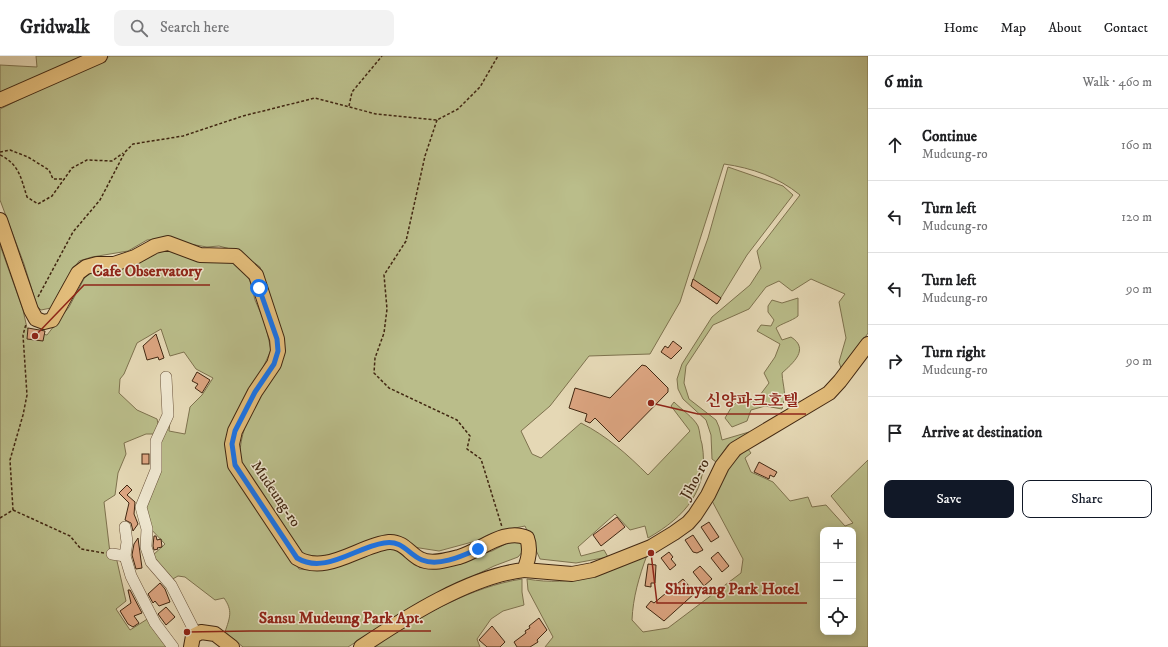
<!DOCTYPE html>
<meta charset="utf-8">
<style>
:root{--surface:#fff;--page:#f2f2f2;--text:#202124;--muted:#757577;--line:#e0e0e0;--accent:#111827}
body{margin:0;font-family:"IM FELL DW Pica","Noto Serif KR",serif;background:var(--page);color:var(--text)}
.controls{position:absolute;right:12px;bottom:12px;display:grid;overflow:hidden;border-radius:8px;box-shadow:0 2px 10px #0003}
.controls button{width:36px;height:36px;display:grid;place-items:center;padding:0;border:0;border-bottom:1px solid var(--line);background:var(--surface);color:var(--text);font:20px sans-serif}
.stop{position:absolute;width:12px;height:12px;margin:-9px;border:3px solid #1a73e8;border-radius:50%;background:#fff}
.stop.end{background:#1a73e8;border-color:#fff;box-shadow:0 1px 4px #0008}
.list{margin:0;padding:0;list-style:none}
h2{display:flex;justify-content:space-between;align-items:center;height:52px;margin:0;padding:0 16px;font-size:17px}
h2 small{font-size:13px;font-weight:400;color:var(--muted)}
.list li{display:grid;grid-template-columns:26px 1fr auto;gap:12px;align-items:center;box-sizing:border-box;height:72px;padding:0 16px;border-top:1px solid var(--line)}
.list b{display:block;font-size:15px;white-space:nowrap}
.list p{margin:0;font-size:13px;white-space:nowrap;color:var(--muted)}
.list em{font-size:13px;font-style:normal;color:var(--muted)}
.actions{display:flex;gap:8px;padding:12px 16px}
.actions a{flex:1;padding:9px 0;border:1px solid var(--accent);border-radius:8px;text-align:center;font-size:14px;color:var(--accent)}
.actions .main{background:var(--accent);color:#fff}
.icon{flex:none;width:22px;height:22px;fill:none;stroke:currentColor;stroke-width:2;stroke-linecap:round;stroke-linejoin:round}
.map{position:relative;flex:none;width:868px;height:591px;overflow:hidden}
header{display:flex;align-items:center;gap:24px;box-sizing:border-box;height:56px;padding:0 20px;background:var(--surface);border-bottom:1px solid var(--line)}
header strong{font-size:19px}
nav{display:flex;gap:22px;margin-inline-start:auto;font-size:14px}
.search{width:280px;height:36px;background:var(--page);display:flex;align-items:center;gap:10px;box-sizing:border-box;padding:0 14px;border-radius:8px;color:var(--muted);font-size:15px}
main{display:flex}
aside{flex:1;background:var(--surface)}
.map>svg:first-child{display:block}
</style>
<header>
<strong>Gridwalk</strong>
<div class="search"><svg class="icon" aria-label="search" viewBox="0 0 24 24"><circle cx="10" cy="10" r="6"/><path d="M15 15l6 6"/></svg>Search here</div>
<nav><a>Home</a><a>Map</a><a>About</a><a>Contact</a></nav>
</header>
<main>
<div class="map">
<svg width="868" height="591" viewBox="0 0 868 591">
<rect width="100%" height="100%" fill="#e5d8b5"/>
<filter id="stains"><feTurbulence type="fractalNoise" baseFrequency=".005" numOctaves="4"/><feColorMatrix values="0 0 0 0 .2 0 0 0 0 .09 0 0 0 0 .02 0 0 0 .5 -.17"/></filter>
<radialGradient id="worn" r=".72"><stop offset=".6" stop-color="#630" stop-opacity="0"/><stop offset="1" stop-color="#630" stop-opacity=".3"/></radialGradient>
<g fill="#babd8a" stroke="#7e724e" fill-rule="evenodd">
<polygon points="36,0 89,0 0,36 0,9 37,11"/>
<path d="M110 0H868V277L842 315 839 306 846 282 839 246 845 238 811 223 792 235 779 225 766 231 749 253 713 269 686 310 684 327 689 343 716 364 719 371 722 384 749 376 742 383 728 389 716 406 712 403 711 379 706 364 683 343 678 333 677 323 682 308 712 261 750 229 761 212 757 195 800 139C778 121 752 112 724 108L680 246 650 298 589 300 550 350 521 375 532 398 541 402 581 367C607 380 628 399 648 419L690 375 671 350 674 346C681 353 694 362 698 370 700 375 700 383 702 388 710 433 685 461 648 482L645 470 630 474 615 458 578 491 581 500 604 494 608 501 576 507 540 503 525 470 500 475 487 482 439 495 413 491 396 484 325 502 303 498 240 405C238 369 261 336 280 307L268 240 260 211 238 195 219 190 207 191 160 183 147 184 128 195 92 201 79 205 64 227 51 252 41 254 37 250 24 208 0 144V53Z"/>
<polygon points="728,111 783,130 793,139 747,199 717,248 691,230 708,182"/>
<path d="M0 189 23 254 27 272 33 276 47 279 69 251 85 221 94 215 165 193 227 204 244 213 250 225 255 244 265 267 271 294 226 393 299 513 312 514 348 507 368 497 399 491 419 511 444 508 492 495 519 481 523 488V495L518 501 494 510 413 550 348 591H243L225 576C230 561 233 555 224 542L215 544 185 521 178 520 171 524 152 500 165 488 149 471 143 450 157 396 170 365 169 375 185 378 190 351 202 339 213 322 196 313 184 296 170 300 161 273 137 287 124 318 120 323 119 337 137 354 157 363 159 372 156 378H146L124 387 126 398 118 417 115 439 104 446 110 497 117 505 126 545 116 553 130 574 149 562 165 585 166 591H0Z"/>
<path d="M798 242V260C792 265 780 268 776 272L782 284 791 281C810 293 793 307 782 317 783 333 787 336 782 353L765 350 751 354 747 365 732 371 725 362 731 352 742 341 748 346 760 339 769 327 764 317 775 301 780 288 757 275 761 269 771 270 774 264 768 256V250L772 244 782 247Z"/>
<path d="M748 393 751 397 745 402 751 416 773 426 790 445 808 441 812 451 826 449 845 470 853 467 831 440 868 404V591H545L553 581 528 534 527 523C573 531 606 517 647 499 639 521 633 541 632 564L643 576 668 572 741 517 743 503 711 443C721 423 729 406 748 393ZM823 474H853V576H823Z"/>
<path d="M522 523V536L524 549 503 555 491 563 477 583 480 591H367L380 583C426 559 470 531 522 523Z"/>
</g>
<g fill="#dca581" stroke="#412711">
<polygon points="693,223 721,242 717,248 691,230"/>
<polygon points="28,272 45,275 43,285 27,283"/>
<polygon points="156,278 164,302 159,304 158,301 147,304 143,290"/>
<polygon points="673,285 682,292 671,303 661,296 665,290 668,292"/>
<polygon points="642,309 646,310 668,332 668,336 619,386 595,362 590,367 585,365 587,358 569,352 575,332 610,342"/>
<polygon points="197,316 210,324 202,337 195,332 198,328 192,325"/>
<rect x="142" y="398" width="7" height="10"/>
<polygon points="759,406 777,416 774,421 770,419 769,423 754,416"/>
<polygon points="127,429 132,434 127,439 135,446 134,458 138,468 133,475 131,467 125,464 129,447 119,437"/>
<polygon points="617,461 625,471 601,490 593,479"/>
<polygon points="709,466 719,481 711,486 701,471"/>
<polygon points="693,479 703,494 697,497 693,496 685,484"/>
<polygon points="154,480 156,480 157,484 161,483 162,491 157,492 158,493 154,494 153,490"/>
<polygon points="138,482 142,512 136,513 132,499 134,488"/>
<polygon points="669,496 673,501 671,503 676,509 670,514 661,502"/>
<polygon points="718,496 729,510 722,516 711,502"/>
<polygon points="648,508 656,509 655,527 651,527 651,531 645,530"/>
<polygon points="700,510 712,523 704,530 693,516"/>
<polygon points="683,523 695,537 664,565 646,551 651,545 654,547"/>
<polygon points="160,527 165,533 170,546 159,550 155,545 153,547 148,538"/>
<polygon points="128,534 130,534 142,557 134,560 139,567 133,571 128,568 120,555 131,547"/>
<polygon points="166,551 175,561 166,569 158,558"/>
<polygon points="539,562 547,574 537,584 538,586 530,591 517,591 514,586 526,577 525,575 530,572 529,570"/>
<polygon points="492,570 505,586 500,591 487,591 479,584"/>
</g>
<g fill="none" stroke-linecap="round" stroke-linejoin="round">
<defs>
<g id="minor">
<polyline points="166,321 168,359 156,385 156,414 141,451 147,473 146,491 151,506 171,529 196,578"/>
<polyline points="125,471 127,486 125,500 131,520 155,567 173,591"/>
<polyline points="112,498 125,500"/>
</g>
<g id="major">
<polyline points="0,44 100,0"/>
<path d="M0 164 31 254 36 263 44 266 52 264 78 217 86 211 97 208H114L135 201 155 190 168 187 200 199 236 200 256 219 277 283 278 295 274 308 255 336 235 375 232 388 235 409 297 502C326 520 360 489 389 486 403 485 410 498 420 503 431 509 448 504 459 501 480 495 505 471 527 482 531 493 529 503 524 514 470 520 406 561 361 591"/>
<polyline points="524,514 572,518 593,514 651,491 674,477 688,467 695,459 708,439 722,410 735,393 829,337 840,325 868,288"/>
<polyline points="191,591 193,580 201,576 215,578 232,591"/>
</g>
</defs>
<use href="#minor" stroke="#6a533a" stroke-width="12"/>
<use href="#major" stroke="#412711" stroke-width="16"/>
<g stroke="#412711" stroke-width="1.5" stroke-dasharray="3 2" stroke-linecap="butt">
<polyline points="349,50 352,36 382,0"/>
<polyline points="437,64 425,100 406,185 384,219 387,253 384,277 375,302 374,317 389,332 457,364 470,380 467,393 481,403 502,471"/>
<polyline points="0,96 10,94 28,101 49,114 53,123 65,123"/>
<path d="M0 99C19 108 21 122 27 141L38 148 52 140 72 112 87 104 112 105 123 97"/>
<polyline points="38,241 73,176 100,144 125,96 133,88 183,80 243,60 315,42 376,58 437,64 458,53 480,31 498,0"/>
<polyline points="13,454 70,480 81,493 104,497"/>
<polyline points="0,462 13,454 10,404 23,359 27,339 23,279 26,268"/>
</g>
<use href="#minor" stroke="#eee6cf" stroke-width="11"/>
<use href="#major" stroke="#e2bc7a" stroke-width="14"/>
</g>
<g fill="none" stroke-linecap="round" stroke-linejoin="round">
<path stroke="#1a73e8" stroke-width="5" d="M259 232 277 283 278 295 274 308 255 336 235 375 232 388 235 409 297 502C325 519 356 491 384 487 404 484 407 498 422 504 439 511 462 500 478 493"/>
</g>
<g text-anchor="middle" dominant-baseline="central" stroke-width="3" stroke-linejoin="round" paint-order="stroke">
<g font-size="15" fill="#412711" stroke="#eee6cf">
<text transform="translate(695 423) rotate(-61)">Jiho-ro</text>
<text transform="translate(276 438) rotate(56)">Mudeung-ro</text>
</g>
</g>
<path fill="none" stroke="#8f2418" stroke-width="1.5" d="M35 280L84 229H210M651 347L698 358H806M651 497L657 547H807M187 576L250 575H431"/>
<g fill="#8f2418" stroke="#eee6cf" stroke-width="1.5">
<circle cx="35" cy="280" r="4"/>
<circle cx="651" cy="347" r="4"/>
<circle cx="651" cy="497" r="4"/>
<circle cx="187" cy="576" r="4"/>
</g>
<g font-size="16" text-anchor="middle" font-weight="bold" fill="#8f2418" stroke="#eee6cf" stroke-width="3" stroke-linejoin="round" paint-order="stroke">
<text x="147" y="220">Cafe Observatory</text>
<text x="752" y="350">신양파크호텔</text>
<text x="732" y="538">Shinyang Park Hotel</text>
<text x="341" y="567">Sansu Mudeung Park Apt.</text>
</g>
<rect width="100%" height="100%" filter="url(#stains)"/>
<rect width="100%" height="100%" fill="url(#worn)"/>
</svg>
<div class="controls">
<button>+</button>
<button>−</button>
<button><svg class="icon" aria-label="locate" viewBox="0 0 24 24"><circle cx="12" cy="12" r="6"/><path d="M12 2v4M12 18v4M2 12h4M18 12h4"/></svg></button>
</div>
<div class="stop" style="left:259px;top:232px"></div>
<div class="stop end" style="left:478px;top:493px"></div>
</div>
<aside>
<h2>6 min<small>Walk · 460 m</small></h2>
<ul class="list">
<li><svg class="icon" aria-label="ahead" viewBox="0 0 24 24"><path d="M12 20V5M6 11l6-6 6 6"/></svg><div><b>Continue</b><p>Mudeung-ro</p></div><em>160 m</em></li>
<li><svg class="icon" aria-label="left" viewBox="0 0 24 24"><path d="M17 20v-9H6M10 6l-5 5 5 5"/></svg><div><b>Turn left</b><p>Mudeung-ro</p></div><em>120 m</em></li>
<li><svg class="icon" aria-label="left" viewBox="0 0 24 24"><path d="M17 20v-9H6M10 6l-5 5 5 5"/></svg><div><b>Turn left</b><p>Mudeung-ro</p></div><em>90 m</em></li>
<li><svg class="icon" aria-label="right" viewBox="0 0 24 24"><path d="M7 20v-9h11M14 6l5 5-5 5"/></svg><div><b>Turn right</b><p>Mudeung-ro</p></div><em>90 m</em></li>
<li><svg class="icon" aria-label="arrive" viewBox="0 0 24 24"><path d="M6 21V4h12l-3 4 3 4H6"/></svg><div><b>Arrive at destination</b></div></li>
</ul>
<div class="actions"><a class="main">Save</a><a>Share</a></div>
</aside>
</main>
